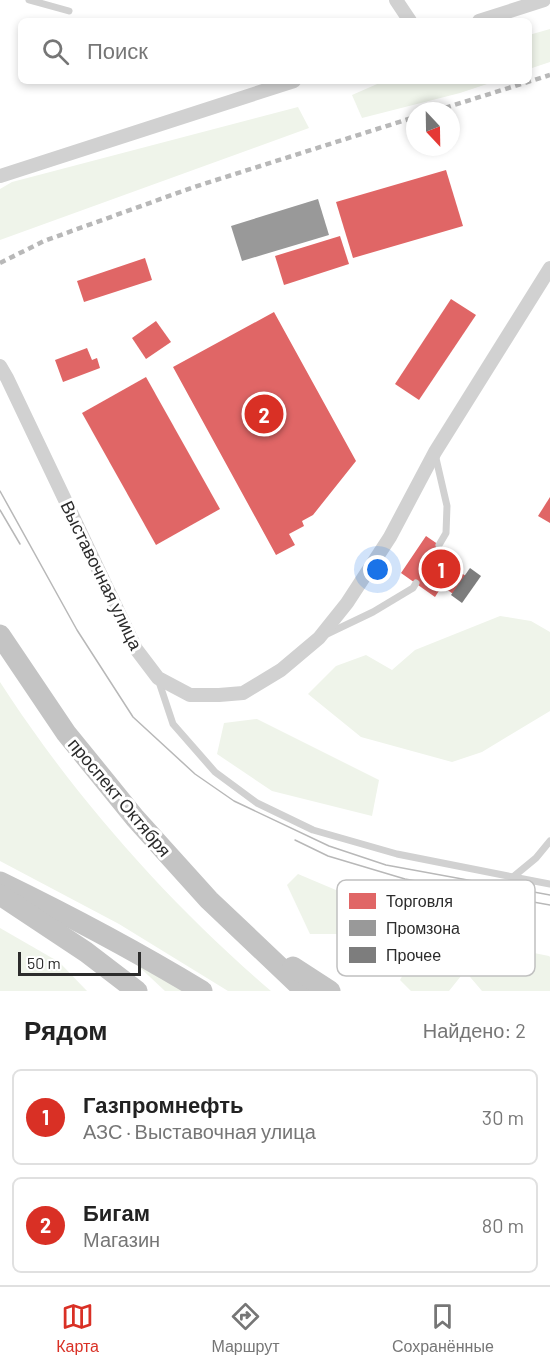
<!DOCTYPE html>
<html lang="ru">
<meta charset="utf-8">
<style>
:root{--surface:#fff;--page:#f2f2f2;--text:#222;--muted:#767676;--line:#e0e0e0;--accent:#d93025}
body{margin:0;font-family:Barlow,sans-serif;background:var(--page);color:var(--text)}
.compass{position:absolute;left:406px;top:102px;width:54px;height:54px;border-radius:50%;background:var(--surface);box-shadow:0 3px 9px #0003;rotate:158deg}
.scale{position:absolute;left:18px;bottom:15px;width:123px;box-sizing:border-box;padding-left:6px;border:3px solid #2c2c2c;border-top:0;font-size:16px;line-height:21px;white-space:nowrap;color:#2c2c2c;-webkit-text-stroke:4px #fff;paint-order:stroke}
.you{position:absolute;left:378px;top:570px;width:21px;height:21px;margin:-15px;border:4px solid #fff;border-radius:50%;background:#1a73e8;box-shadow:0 0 0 9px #1a73e833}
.badge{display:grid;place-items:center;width:39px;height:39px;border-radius:50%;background:var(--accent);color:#fff;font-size:20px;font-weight:700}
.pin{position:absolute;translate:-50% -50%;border:3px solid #fff;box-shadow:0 2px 6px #0006}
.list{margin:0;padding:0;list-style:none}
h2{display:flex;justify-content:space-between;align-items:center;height:78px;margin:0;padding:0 24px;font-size:26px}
h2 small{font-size:20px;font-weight:400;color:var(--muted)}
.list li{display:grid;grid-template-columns:39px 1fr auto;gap:18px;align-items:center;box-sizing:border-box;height:96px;margin:0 12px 12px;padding:0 12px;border:2px solid var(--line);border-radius:9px}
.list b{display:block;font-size:22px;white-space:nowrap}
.list p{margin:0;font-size:20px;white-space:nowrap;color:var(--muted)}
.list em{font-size:20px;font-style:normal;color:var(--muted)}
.icon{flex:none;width:33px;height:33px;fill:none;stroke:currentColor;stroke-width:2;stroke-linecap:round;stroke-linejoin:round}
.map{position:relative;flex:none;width:550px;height:991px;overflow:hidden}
.search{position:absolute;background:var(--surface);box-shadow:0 3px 9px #0003;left:18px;right:18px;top:18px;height:66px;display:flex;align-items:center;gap:15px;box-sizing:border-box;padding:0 21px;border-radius:9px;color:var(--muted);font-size:22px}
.sheet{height:294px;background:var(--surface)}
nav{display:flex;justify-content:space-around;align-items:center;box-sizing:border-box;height:84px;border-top:2px solid var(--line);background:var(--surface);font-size:16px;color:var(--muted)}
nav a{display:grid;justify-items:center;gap:3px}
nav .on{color:var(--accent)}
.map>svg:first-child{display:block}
</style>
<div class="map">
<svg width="550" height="991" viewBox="0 0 550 991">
<rect width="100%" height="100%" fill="#fff"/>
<g fill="#eff4ea">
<polygon points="550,29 550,62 529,69 529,35"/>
<polygon points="384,81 496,81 460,93 362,118 352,95"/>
<polygon points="298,107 309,128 0,240 0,189 12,182"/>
<polygon points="500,616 531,621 550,632 550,711 482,752 452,762 361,737 308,694 336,666 366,655 392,670 415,650"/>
<path d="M0 682C14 704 29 725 44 746 110 836 187 919 271 991H228L119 924 0 861Z"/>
<polygon points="257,719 379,780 372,816 272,791 217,754 224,723"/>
<polygon points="298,874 343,893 337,934 310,934 287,885"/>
<polygon points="471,926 509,948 549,956 550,957 550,991 482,991 465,971 449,991 411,991 400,980 424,937"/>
<polygon points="0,928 59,962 87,991 0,991"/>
<polygon points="134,962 183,991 165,991"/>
</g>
<g fill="#e06666">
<polygon points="446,170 463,226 353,258 336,202"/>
<polygon points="340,236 349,264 284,285 275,256"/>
<polygon points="145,258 152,280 84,302 77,281"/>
<polygon points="451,299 476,315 419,400 395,384"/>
<polygon points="274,312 356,461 313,515 302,521 304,526 289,534 295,545 276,555 173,367"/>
<polygon points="156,321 171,342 146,359 132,338"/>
<polygon points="87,348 92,360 97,358 100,368 63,382 55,360"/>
<polygon points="146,377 220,509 156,545 82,413"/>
<polygon points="550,497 550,523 538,516"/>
<polygon points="426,536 461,560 455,569 469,578 456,596 442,586 435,597 401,573"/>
</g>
<polygon fill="#999" points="318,199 329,235 242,261 231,226"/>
<polygon fill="#7d7d7d" points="470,568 481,576 462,603 451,595"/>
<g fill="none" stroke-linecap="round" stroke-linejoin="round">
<g stroke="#d1d1d1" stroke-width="7">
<polyline points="29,0 69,11"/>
<polyline points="435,454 447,506 446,533 439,545"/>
<polyline points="327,634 373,612 413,588 416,583"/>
<polyline points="158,679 173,724 215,772 257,803 313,830 397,854 513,877 536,858 550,841"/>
<polyline points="513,877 550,884"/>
</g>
<g stroke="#d1d1d1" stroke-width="14">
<polyline points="396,0 410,21"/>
<polyline points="479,21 544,0"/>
<polyline points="0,176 294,81"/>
<polyline points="0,366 7,378 136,649 158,678 190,695 219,695 243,693 281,670 319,638 347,603 390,537 435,452 550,268"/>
</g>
<g stroke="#c4c4c4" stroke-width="21">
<polyline points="0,635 66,733 135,818 209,900 305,991"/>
<path d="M0 882C70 916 136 951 202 991"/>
<polyline points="0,895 86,952 137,991"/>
<polyline points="293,967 330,991"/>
</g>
<g stroke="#b8b8b8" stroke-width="1.5">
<polyline points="0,491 77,630 133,717 195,774 234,801 329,846 386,865 550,895"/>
<polyline points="0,510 20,544"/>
<polyline points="295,840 328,856 405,879 550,905"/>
</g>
<g stroke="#b8b8b8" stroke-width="4.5" stroke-dasharray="6 4.5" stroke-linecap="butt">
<polyline points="435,111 550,75"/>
<polyline points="0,263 44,241 194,187 415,117"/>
</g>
</g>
<g text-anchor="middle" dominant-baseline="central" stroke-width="6" stroke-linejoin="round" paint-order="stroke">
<g font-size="18" fill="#2c2c2c" stroke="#fff">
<text transform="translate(102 575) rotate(64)">Выставочная улица</text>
<text transform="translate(120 797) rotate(50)">проспект Октября</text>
</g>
</g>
<rect x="337" y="880" width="198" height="96" rx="9" fill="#fff" stroke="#c0c0c0" stroke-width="1.5"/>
<rect x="349" y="893" width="27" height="16" fill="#e06666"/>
<rect x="349" y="920" width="27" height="16" fill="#999"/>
<rect x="349" y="947" width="27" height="16" fill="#7d7d7d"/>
<g font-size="16" fill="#2c2c2c">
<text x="386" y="907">Торговля</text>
<text x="386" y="934">Промзона</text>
<text x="386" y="961">Прочее</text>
</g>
</svg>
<svg class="compass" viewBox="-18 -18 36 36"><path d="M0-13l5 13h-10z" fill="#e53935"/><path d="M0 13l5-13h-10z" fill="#767676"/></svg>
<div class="scale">50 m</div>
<div class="you"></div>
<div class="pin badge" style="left:441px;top:569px">1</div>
<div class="pin badge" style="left:264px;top:414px">2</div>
<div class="search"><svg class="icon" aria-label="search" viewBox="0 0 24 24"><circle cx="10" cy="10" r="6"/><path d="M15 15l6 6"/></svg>Поиск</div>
</div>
<section class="sheet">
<h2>Рядом<small>Найдено: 2</small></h2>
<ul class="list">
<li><span class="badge">1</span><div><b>Газпромнефть</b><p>АЗС · Выставочная улица</p></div><em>30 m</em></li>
<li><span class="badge">2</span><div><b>Бигам</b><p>Магазин</p></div><em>80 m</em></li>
</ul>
</section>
<nav>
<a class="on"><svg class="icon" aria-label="map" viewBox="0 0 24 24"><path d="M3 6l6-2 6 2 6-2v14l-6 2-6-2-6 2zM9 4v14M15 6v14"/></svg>Карта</a>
<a><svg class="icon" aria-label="directions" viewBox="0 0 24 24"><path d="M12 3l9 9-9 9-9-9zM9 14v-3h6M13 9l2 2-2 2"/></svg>Маршрут</a>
<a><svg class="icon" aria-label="saved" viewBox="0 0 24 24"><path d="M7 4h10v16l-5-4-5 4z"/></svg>Сохранённые</a>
</nav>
